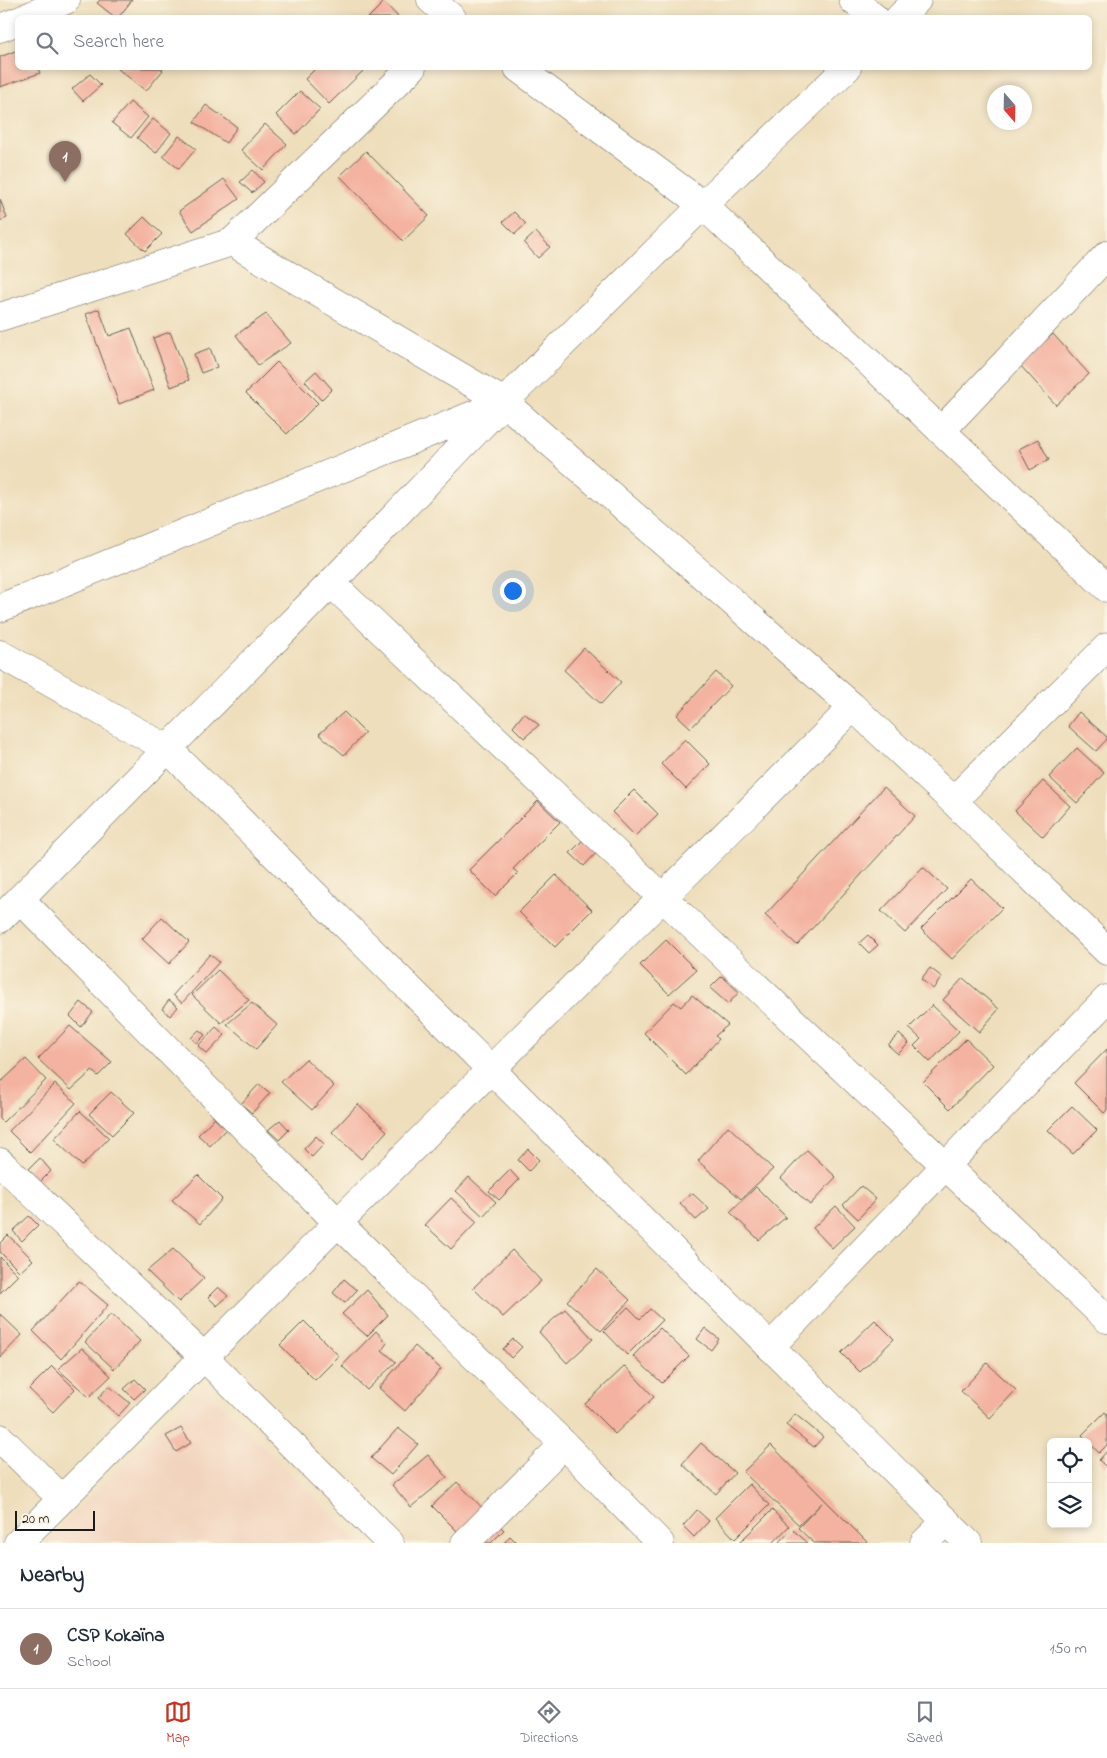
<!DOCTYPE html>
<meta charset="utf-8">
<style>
:root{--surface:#fff;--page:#f6f6f7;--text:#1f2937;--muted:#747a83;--line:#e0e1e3;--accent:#c8321e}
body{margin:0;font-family:"Indie Flower",sans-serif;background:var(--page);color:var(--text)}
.controls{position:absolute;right:15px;bottom:15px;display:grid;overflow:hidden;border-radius:8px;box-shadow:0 2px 8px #0003}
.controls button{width:45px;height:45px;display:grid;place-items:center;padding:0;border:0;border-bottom:1px solid var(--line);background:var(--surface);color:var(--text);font:25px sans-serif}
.compass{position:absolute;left:987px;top:85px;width:45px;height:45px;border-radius:50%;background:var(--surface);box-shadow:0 2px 8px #0003;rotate:160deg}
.scale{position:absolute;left:15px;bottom:12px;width:80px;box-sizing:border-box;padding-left:5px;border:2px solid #1c1c1c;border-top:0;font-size:14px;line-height:18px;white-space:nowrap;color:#1c1c1c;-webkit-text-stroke:4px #fcf5e5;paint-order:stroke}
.you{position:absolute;left:512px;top:590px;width:18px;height:18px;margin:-12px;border:4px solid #fff;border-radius:50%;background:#1a73e8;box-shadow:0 0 0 8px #1a73e833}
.badge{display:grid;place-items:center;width:32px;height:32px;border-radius:50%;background:var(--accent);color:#fff;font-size:16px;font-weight:700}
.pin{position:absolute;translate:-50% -41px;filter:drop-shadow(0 1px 2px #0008)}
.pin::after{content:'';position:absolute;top:26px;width:18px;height:15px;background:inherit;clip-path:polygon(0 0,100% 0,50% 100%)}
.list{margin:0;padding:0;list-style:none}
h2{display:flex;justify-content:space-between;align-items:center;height:65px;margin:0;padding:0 20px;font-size:21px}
h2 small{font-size:16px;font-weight:400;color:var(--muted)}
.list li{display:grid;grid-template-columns:32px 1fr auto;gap:15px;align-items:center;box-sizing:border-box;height:80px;padding:0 20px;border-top:1px solid var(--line)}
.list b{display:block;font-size:19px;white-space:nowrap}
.list p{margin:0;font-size:16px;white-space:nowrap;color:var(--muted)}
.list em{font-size:16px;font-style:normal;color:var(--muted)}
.icon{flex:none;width:28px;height:28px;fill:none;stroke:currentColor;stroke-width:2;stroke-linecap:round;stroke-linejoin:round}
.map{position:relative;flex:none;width:1107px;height:1543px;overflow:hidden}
.search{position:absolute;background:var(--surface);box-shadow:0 2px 8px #0003;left:15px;right:15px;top:15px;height:55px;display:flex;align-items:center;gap:12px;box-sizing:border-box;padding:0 18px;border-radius:8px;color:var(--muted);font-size:19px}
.sheet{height:145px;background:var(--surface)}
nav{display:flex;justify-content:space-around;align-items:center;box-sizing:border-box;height:70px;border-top:1px solid var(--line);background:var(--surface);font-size:14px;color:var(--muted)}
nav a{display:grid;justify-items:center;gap:2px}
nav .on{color:var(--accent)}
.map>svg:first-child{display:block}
</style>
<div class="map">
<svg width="1107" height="1543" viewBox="0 0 1107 1543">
<rect width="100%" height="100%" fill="#fcf5e5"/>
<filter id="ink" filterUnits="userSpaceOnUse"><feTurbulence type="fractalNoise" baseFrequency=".02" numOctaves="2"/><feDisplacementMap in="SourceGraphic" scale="10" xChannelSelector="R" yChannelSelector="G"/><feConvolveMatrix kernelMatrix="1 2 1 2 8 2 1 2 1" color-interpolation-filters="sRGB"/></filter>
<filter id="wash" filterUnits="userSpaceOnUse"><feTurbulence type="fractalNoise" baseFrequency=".0096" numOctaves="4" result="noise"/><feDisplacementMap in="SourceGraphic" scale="20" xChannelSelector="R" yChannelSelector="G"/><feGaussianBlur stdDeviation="1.12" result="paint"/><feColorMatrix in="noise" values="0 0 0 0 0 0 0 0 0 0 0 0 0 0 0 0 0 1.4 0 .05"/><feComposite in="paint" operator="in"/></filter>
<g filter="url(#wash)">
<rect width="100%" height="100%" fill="#eedebc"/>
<polygon fill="#f2d4be" points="202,1386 360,1543 44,1543"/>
<g id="blocks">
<g fill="#f4b2a0">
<polygon points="100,0 132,0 118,18 116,18 97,3"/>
<polygon points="384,2 399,18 368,18"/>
<polygon points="18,50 18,68 38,68 40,73 0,87 0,57"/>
<polygon points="119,68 160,68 163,70 146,91 118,69"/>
<polygon points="316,68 366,68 329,104 305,79"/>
<polygon points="90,74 101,85 83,101 72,89"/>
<polygon points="300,91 320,109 296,134 276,115"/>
<polygon points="130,102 148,117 131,138 112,123"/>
<polygon points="206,105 237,127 226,143 194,122"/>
<polygon points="153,119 171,133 156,153 137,138"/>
<polygon points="265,124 287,144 263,170 241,150"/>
<polygon points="179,136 196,149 179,169 163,156"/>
<polygon points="366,151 429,216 403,241 340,176"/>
<polygon points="253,170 264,182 252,193 240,182"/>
<polygon points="224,179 239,199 193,231 179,211"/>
<polygon points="0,199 7,218 0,221"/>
<polygon points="514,212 526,224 515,234 503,222"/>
<polygon points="144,217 162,234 145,251 127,234"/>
<polygon points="536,232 550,247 538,258 524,243"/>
<polygon points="99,309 109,336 131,328 154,390 119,404 86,314"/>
<polygon points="266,314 291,343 258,365 236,335"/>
<polygon points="170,332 189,380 171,387 153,338"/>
<polygon points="1053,334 1089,374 1056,405 1019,364"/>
<polygon points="210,348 217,367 201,373 194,354"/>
<polygon points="277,362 318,403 287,434 246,393"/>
<polygon points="316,371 332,389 321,400 305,381"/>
<polygon points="1038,439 1049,460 1030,470 1019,449"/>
<polygon points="584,648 621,682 601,704 564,670"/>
<polygon points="716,672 731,686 691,728 677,715"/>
<polygon points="344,712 365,733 344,755 319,734"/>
<polygon points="1079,712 1107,737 1107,739 1096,751 1068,726"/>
<polygon points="524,713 539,725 524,738 513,727"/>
<polygon points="685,739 710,764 686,789 661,764"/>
<polygon points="1077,748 1104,773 1077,803 1049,777"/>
<polygon points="1043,781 1070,806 1043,837 1015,811"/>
<polygon points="884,787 915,816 797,945 765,915"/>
<polygon points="634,790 658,814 635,836 612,812"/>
<polygon points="538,801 560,822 513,869 518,873 495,896 469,870"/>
<polygon points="584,839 597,852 584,866 570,853"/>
<polygon points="923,867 947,889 905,933 881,911"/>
<polygon points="556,875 592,910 555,947 519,912"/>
<polygon points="971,879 1002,908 952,959 921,929"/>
<polygon points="162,917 189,942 169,964 142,939"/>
<polygon points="868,935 878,945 869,953 859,943"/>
<polygon points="666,940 696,970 669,994 640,965"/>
<polygon points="210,954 219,962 182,1003 173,995"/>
<polygon points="930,968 942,977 933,989 921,979"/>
<polygon points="218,970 249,1000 221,1023 192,995"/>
<polygon points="722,976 739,992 728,1004 710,988"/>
<polygon points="963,978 999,1009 979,1032 943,1000"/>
<polygon points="692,995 728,1025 715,1036 719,1039 686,1075 644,1033 674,1002 681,1007"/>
<polygon points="169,1000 178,1007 170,1016 162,1009"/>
<polygon points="81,1002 93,1012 81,1027 70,1016"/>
<polygon points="252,1003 277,1025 256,1049 227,1024"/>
<polygon points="932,1005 959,1031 930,1062 914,1046 921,1039 909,1028"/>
<polygon points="70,1026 112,1062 98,1076 92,1071 71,1090 38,1059"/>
<polygon points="216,1027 225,1035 207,1054 198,1046"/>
<polygon points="199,1030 205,1035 197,1043 191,1038"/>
<polygon points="899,1034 909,1043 898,1054 888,1045"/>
<polygon points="966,1039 993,1065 950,1109 923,1082"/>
<polygon points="1107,1049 1107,1110 1104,1113 1074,1083"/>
<polygon points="26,1059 46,1080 3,1122 0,1119 0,1083"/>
<polygon points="306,1059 334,1086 312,1110 281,1082"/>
<polygon points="55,1084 76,1103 30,1152 9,1131"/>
<polygon points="259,1084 270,1093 252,1113 241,1104"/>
<polygon points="111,1092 134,1113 112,1135 89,1114"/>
<polygon points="358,1104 387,1131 361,1159 332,1132"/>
<polygon points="1072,1106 1097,1130 1073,1154 1048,1130"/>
<polygon points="80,1111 109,1138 82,1166 54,1139"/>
<polygon points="214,1118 226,1129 210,1146 198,1135"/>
<polygon points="280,1120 289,1130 279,1140 268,1130"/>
<polygon points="728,1126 773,1169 741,1199 698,1161"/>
<polygon points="316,1136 324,1144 312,1157 304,1149"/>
<polygon points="528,1149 539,1160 529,1171 518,1160"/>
<polygon points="807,1150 836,1177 810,1205 781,1178"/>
<polygon points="40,1158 51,1171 40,1182 27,1171"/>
<polygon points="510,1170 519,1180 499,1200 489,1191"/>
<polygon points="198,1175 222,1199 200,1224 172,1200"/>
<polygon points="469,1177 496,1202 483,1216 456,1191"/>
<polygon points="861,1186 876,1199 858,1219 843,1205"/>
<polygon points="756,1187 786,1217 759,1240 730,1212"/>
<polygon points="692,1193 709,1209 696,1220 680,1203"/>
<polygon points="451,1198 477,1222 451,1249 425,1225"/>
<polygon points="836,1206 855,1226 832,1248 813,1228"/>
<polygon points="29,1216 38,1225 22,1241 13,1231"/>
<polygon points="8,1235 33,1260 20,1272 0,1252 0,1243"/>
<polygon points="173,1249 204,1278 179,1302 147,1271"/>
<polygon points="512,1250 541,1281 503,1317 473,1288"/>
<polygon points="0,1257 18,1275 0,1293"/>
<polygon points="597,1269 630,1300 601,1331 567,1301"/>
<polygon points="344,1279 357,1290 345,1303 333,1293"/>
<polygon points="79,1281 108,1305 61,1359 33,1331"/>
<polygon points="218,1287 228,1296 217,1306 208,1297"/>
<polygon points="367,1290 388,1315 367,1336 342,1314"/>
<polygon points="628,1307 640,1319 650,1309 662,1320 627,1355 604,1331"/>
<polygon points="565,1309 593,1339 567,1363 539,1332"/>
<polygon points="0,1314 22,1335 0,1358"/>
<polygon points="111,1314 140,1341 114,1369 85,1342"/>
<polygon points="875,1320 894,1339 860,1372 841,1353"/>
<polygon points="304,1321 339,1356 315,1380 280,1345"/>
<polygon points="660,1328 689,1356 662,1383 633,1356"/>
<polygon points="705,1328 719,1339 711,1350 697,1339"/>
<polygon points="376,1331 387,1343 382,1350 396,1362 367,1390 342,1366"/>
<polygon points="513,1339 522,1347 511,1358 503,1349"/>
<polygon points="415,1346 441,1369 405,1411 379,1388"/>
<polygon points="82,1348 111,1376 89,1397 58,1369"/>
<polygon points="987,1363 1016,1390 990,1418 961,1391"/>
<polygon points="52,1366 75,1389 53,1412 29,1389"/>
<polygon points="625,1366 654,1397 615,1434 585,1404"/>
<polygon points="135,1379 145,1389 134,1399 124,1389"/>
<polygon points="109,1386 130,1403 118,1416 98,1398"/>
<polygon points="1105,1412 1107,1414 1107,1445 1099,1453 1082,1435"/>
<polygon points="795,1414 823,1437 814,1447 786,1425"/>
<polygon points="181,1428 191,1443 176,1452 166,1436"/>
<polygon points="398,1428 418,1444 391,1475 371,1458"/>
<polygon points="701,1443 735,1473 716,1494 682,1464"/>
<polygon points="771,1445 825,1500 868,1543 814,1543 798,1528 822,1503 799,1525 743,1472"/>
<polygon points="1107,1451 1107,1468 1099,1460"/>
<polygon points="428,1455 447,1477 411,1507 392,1485"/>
<polygon points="457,1482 504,1530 491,1543 469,1543 432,1506"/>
<polygon points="749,1484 769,1505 735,1539 715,1518"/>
<polygon points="697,1510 709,1521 694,1537 683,1526"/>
<polygon points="772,1510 789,1526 773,1543 739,1543"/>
<polygon points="792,1529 808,1543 779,1543"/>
<polygon points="510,1536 517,1543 504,1543"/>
</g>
</g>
</g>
<g filter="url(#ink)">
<use href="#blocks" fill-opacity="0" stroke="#666054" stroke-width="1"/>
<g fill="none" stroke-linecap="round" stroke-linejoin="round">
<defs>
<g id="minor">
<polyline points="431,0 452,18"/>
<polyline points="853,0 875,18"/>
<polyline points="25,18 66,0"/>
<polyline points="899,18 917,0"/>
<polyline points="0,28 18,21"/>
<polyline points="518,68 703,205 1107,588"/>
<polyline points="232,242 504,402 853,707 953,801 1107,951"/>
<polyline points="0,317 232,242 412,68"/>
<polyline points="941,431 1107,255"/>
<polyline points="331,583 1107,1319"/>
<polyline points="0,608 495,406"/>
<polyline points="0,654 168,749 968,1543"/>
<polyline points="953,801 1107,647"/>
<polyline points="20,899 338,1223 564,1444 660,1543"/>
<polyline points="0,919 331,583 504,402 703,205 847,68"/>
<polyline points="0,1162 204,1357 390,1543"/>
<polyline points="770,1347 1107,999"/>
<polyline points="0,1438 62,1499"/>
<polyline points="18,1543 853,707"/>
<polyline points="465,1543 564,1444"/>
<polyline points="924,1543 946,1521"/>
</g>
</defs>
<use href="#minor" stroke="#666054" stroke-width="29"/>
<use href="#minor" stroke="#fff" stroke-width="28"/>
</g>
</g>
</svg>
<div class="controls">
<button><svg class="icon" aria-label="locate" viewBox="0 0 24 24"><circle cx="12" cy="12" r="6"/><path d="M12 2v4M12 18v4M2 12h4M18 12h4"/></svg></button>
<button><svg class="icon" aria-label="layers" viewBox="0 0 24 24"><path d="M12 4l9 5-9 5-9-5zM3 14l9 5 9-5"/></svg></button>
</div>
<svg class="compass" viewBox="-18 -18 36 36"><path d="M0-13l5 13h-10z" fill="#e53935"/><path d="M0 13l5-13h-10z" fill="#747a83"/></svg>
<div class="scale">20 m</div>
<div class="you"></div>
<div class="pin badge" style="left:65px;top:182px;background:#8d6e63">1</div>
<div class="search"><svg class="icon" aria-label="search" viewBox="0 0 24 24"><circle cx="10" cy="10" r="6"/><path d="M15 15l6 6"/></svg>Search here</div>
</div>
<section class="sheet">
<h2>Nearby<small></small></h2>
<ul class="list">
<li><span class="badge" style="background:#8d6e63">1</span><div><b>CSP Kokaïna</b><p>School</p></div><em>150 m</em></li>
</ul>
</section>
<nav>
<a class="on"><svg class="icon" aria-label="map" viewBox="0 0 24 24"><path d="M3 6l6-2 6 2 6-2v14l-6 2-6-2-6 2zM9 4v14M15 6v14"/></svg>Map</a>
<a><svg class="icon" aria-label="directions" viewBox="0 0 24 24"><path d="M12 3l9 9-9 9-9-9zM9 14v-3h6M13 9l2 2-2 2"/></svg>Directions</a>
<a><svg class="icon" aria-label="saved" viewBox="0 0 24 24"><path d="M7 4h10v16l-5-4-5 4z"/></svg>Saved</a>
</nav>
